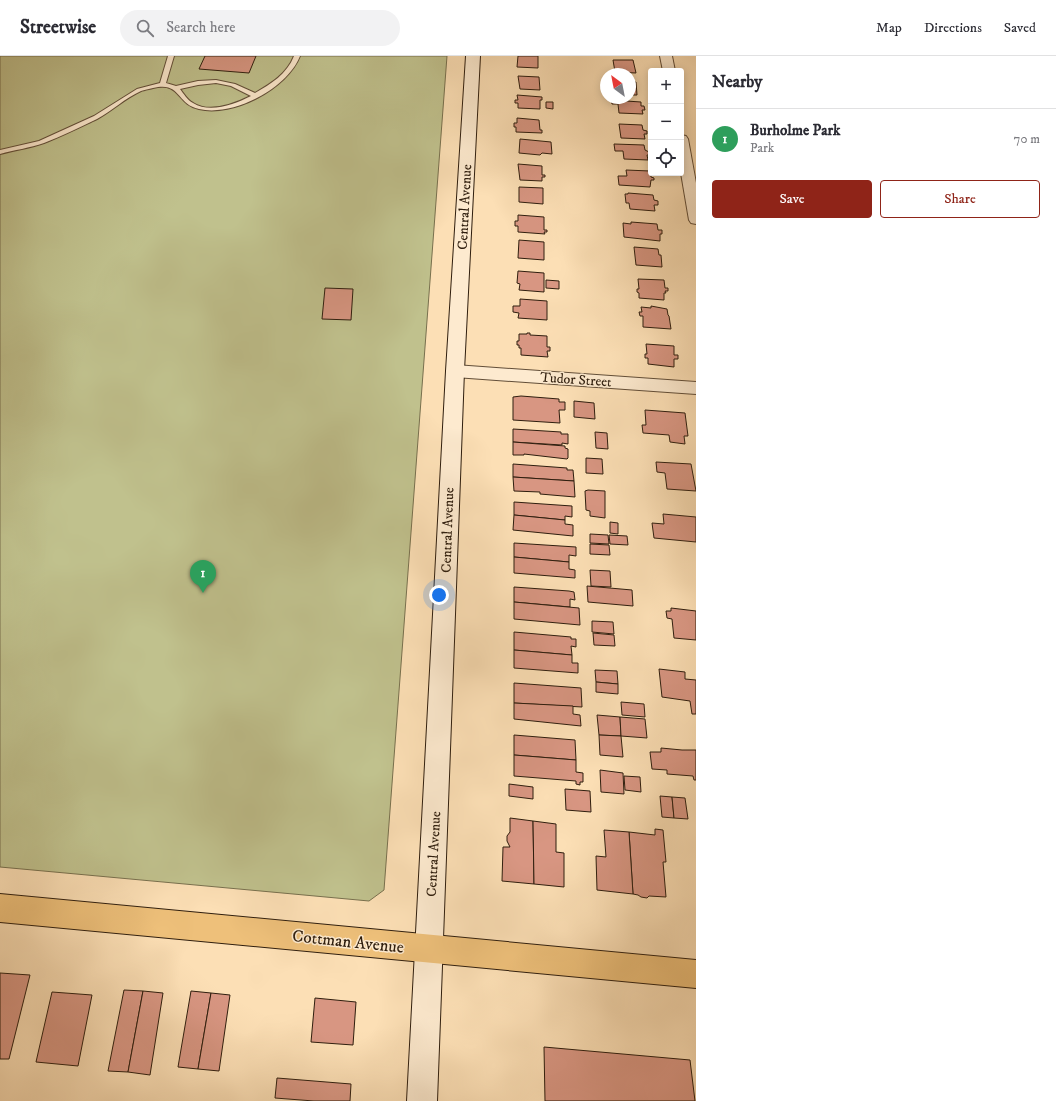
<!DOCTYPE html>
<meta charset="utf-8">
<style>
:root{--surface:#fff;--page:#f2f2f3;--text:#2b2b33;--muted:#7c7c81;--line:#e1e1e2;--accent:#8f2418}
body{margin:0;font-family:"IM FELL DW Pica",serif;background:var(--page);color:var(--text)}
.controls{position:absolute;right:12px;top:12px;display:grid;overflow:hidden;border-radius:4px;box-shadow:0 2px 10px #0003}
.controls button{width:36px;height:36px;display:grid;place-items:center;padding:0;border:0;border-bottom:1px solid var(--line);background:var(--surface);color:var(--text);font:20px sans-serif}
.compass{position:absolute;left:600px;top:12px;width:36px;height:36px;border-radius:50%;background:var(--surface);box-shadow:0 2px 10px #0003;rotate:328deg}
.you{position:absolute;left:439px;top:539px;width:14px;height:14px;margin:-10px;border:3px solid #fff;border-radius:50%;background:#1a73e8;box-shadow:0 0 0 6px #1a73e833}
.badge{display:grid;place-items:center;width:26px;height:26px;border-radius:50%;background:var(--accent);color:#fff;font-size:13px;font-weight:700}
.pin{position:absolute;translate:-50% -33px;filter:drop-shadow(0 1px 2px #0008)}
.pin::after{content:'';position:absolute;top:21px;width:14px;height:12px;background:inherit;clip-path:polygon(0 0,100% 0,50% 100%)}
.list{margin:0;padding:0;list-style:none}
h2{display:flex;justify-content:space-between;align-items:center;height:52px;margin:0;padding:0 16px;font-size:17px}
h2 small{font-size:13px;font-weight:400;color:var(--muted)}
.list li{display:grid;grid-template-columns:26px 1fr auto;gap:12px;align-items:center;box-sizing:border-box;height:60px;padding:0 16px;border-top:1px solid var(--line)}
.list b{display:block;font-size:15px;white-space:nowrap}
.list p{margin:0;font-size:13px;white-space:nowrap;color:var(--muted)}
.list em{font-size:13px;font-style:normal;color:var(--muted)}
.actions{display:flex;gap:8px;padding:12px 16px}
.actions a{flex:1;padding:9px 0;border:1px solid var(--accent);border-radius:4px;text-align:center;font-size:14px;color:var(--accent)}
.actions .main{background:var(--accent);color:#fff}
.icon{flex:none;width:22px;height:22px;fill:none;stroke:currentColor;stroke-width:2;stroke-linecap:round;stroke-linejoin:round}
.map{position:relative;flex:none;width:696px;height:1045px;overflow:hidden}
header{display:flex;align-items:center;gap:24px;box-sizing:border-box;height:56px;padding:0 20px;background:var(--surface);border-bottom:1px solid var(--line)}
header strong{font-size:19px}
nav{display:flex;gap:22px;margin-inline-start:auto;font-size:14px}
.search{width:280px;height:36px;background:var(--page);display:flex;align-items:center;gap:10px;box-sizing:border-box;padding:0 14px;border-radius:22px;color:var(--muted);font-size:15px}
main{display:flex}
aside{flex:1;background:var(--surface)}
.map>svg:first-child{display:block}
</style>
<header>
<strong>Streetwise</strong>
<div class="search"><svg class="icon" aria-label="search" viewBox="0 0 24 24"><circle cx="10" cy="10" r="6"/><path d="M15 15l6 6"/></svg>Search here</div>
<nav><a>Map</a><a>Directions</a><a>Saved</a></nav>
</header>
<main>
<div class="map">
<svg width="696" height="1045" viewBox="0 0 696 1045">
<rect width="100%" height="100%" fill="#fcdfb5"/>
<filter id="stains"><feTurbulence type="fractalNoise" baseFrequency=".005" numOctaves="4"/><feColorMatrix values="0 0 0 0 .2 0 0 0 0 .09 0 0 0 0 .02 0 0 0 .5 -.17"/></filter>
<radialGradient id="worn" r=".72"><stop offset=".6" stop-color="#630" stop-opacity="0"/><stop offset="1" stop-color="#630" stop-opacity=".3"/></radialGradient>
<polygon fill="#c0c18d" stroke="#78704e" points="0,0 447,0 384,834 369,845 0,811"/>
<g fill="#d89682" stroke="#2f1e0e">
<polygon points="205,0 256,0 249,17 199,13"/>
<polygon points="518,0 538,0 538,12 517,11"/>
<polygon points="613,4 633,4 636,17 615,16"/>
<polygon points="518,20 539,21 540,34 520,33"/>
<polygon points="630,26 636,26 637,39 630,39"/>
<polygon points="517,39 542,41 542,44 540,44 540,53 518,52 518,47 515,47 515,44 518,44"/>
<polygon points="611,44 641,46 641,50 644,50 645,54 642,54 643,58 619,57 618,48 612,48"/>
<polygon points="546,46 553,46 553,53 546,52"/>
<polygon points="517,62 539,64 540,74 542,74 542,77 516,76 516,71 514,71 514,67 517,67"/>
<polygon points="619,68 642,69 643,74 647,75 647,78 644,78 645,83 621,82"/>
<polygon points="520,83 551,86 552,98 542,97 540,99 519,97"/>
<polygon points="614,88 644,89 645,94 649,96 650,99 647,99 648,104 624,103 623,95 615,95"/>
<polygon points="518,108 542,110 542,119 545,119 545,121 542,121 542,125 520,124"/>
<polygon points="626,114 650,115 651,121 654,122 654,124 651,124 650,131 619,129 618,120 627,120"/>
<polygon points="519,131 543,132 543,148 519,146"/>
<polygon points="628,137 653,139 654,144 658,145 658,149 654,149 655,155 630,153 629,147 626,147 625,138 628,138"/>
<polygon points="518,159 544,161 544,174 547,174 547,176 544,176 545,178 518,176 518,170 515,170 515,165 518,165"/>
<polygon points="631,166 657,168 658,174 662,174 662,178 660,178 660,185 624,181 623,167 631,168"/>
<polygon points="519,184 544,186 544,204 518,202"/>
<polygon points="634,191 658,193 659,199 661,199 662,211 636,209"/>
<polygon points="518,215 544,217 544,236 519,234 520,228 517,227"/>
<polygon points="638,223 664,224 665,232 668,232 668,235 665,235 666,237 664,237 664,244 639,242 639,237 637,236 637,233 639,233"/>
<polygon points="546,224 559,225 559,233 546,232"/>
<polygon points="325,232 353,233 351,264 322,263"/>
<polygon points="520,243 547,245 547,264 518,262 519,257 513,256 513,250 520,250"/>
<polygon points="651,250 667,253 668,259 669,260 671,273 643,271 643,260 640,260 639,256 642,256 641,251 651,252"/>
<polygon points="527,277 530,277 530,279 547,280 547,291 550,291 550,295 547,295 548,301 521,299 521,292 519,292 519,289 517,289 517,285 519,285 519,278 527,278"/>
<polygon points="646,288 674,290 674,299 678,299 678,303 674,303 674,311 648,308 648,302 645,302 645,298 647,298"/>
<polygon points="521,340 559,343 559,346 565,346 565,354 559,354 560,367 513,364 513,341"/>
<polygon points="574,345 594,347 595,363 574,361"/>
<polygon points="645,354 685,357 688,380 684,380 685,388 670,386 669,379 643,377 642,369 646,369"/>
<polygon points="513,373 561,376 561,378 568,378 568,388 562,387 562,389 513,386"/>
<polygon points="595,376 607,377 608,393 596,392"/>
<polygon points="513,386 565,390 565,392 568,393 568,402 567,403 524,398 524,399 513,399"/>
<polygon points="586,402 602,403 603,418 586,417"/>
<polygon points="656,406 691,408 696,435 667,433 665,417 657,416"/>
<polygon points="513,408 567,412 567,414 573,414 574,425 513,421"/>
<polygon points="513,421 574,425 575,441 540,438 540,436 514,435"/>
<polygon points="588,434 605,435 605,462 590,460 590,455 586,454 585,435"/>
<polygon points="514,446 572,450 572,461 565,460 565,464 514,459"/>
<polygon points="663,458 696,461 696,486 654,482 652,467 664,468"/>
<polygon points="514,459 565,464 565,468 573,469 573,480 513,474"/>
<polygon points="610,466 618,467 618,478 610,477"/>
<polygon points="590,478 608,479 609,488 590,487"/>
<polygon points="609,479 627,480 628,489 610,488"/>
<polygon points="514,487 576,491 576,500 569,499 569,506 514,501"/>
<polygon points="590,488 609,489 610,499 590,498"/>
<polygon points="514,501 569,506 569,513 575,514 575,522 514,517"/>
<polygon points="590,514 610,515 611,531 591,530"/>
<polygon points="587,530 632,534 633,550 588,546"/>
<polygon points="514,531 569,535 574,536 575,544 570,543 570,551 514,546"/>
<polygon points="514,546 579,552 580,569 514,563"/>
<polygon points="671,552 696,555 696,584 674,582 672,563 667,562 666,555 671,555"/>
<polygon points="592,565 613,566 614,578 592,576"/>
<polygon points="514,576 571,581 571,583 576,583 576,591 571,590 572,599 514,594"/>
<polygon points="593,577 614,579 615,590 594,589"/>
<polygon points="514,594 572,599 572,607 578,607 578,617 514,612"/>
<polygon points="659,613 685,616 685,623 696,624 696,658 692,658 690,645 662,641"/>
<polygon points="595,614 617,615 618,628 596,626"/>
<polygon points="596,626 618,628 618,638 596,636"/>
<polygon points="514,627 581,632 582,651 514,647"/>
<polygon points="621,646 644,648 645,661 622,659"/>
<polygon points="514,647 573,650 573,658 580,659 581,670 514,663"/>
<polygon points="597,659 620,661 621,680 599,679"/>
<polygon points="620,661 645,663 647,682 621,680"/>
<polygon points="514,679 575,684 576,704 514,699"/>
<polygon points="599,679 621,680 623,701 600,699"/>
<polygon points="661,692 682,694 696,694 696,724 694,724 693,720 667,718 667,714 652,713 650,696 661,696"/>
<polygon points="514,699 576,704 576,716 583,717 583,726 580,726 580,729 576,728 576,725 514,720"/>
<polygon points="600,714 623,717 624,738 601,736"/>
<polygon points="624,720 640,721 641,736 625,734"/>
<polygon points="509,728 533,731 533,743 509,740"/>
<polygon points="565,733 590,735 591,756 566,754"/>
<polygon points="660,740 672,741 674,762 662,761"/>
<polygon points="672,741 685,742 688,763 674,762"/>
<polygon points="510,762 533,765 534,828 502,825 503,791 510,791 507,785 507,780 510,776"/>
<polygon points="533,765 556,768 556,796 564,797 564,831 534,828"/>
<polygon points="655,773 663,774 666,806 663,806 666,841 649,840 647,842 641,841 638,839 633,838 629,776 655,779"/>
<polygon points="604,774 629,776 633,838 597,834 596,800 606,801"/>
<polygon points="0,917 30,919 9,1003 0,1003"/>
<polygon points="124,934 143,935 128,1016 108,1015"/>
<polygon points="143,935 163,937 150,1019 128,1016"/>
<polygon points="191,935 211,937 198,1013 178,1011"/>
<polygon points="52,936 92,939 78,1010 36,1006"/>
<polygon points="211,937 230,939 219,1015 198,1013"/>
<polygon points="315,942 356,946 353,989 311,986"/>
<polygon points="544,991 690,1004 695,1045 545,1045"/>
<polygon points="277,1022 351,1028 350,1045 314,1045 275,1042"/>
</g>
<g fill="none" stroke-linecap="round" stroke-linejoin="round">
<defs>
<path id="lane" d="M168 0H174L166 27 176 30 198 25 216 24 235 28 255 37C271 28 287 18 294 0H300C287 33 233 61 199 53 176 48 181 25 153 32 149 33 144 34 141 35 125 42 112 55 97 63 80 71 62 80 44 87 30 92 14 94 0 98V94L39 85 94 60 137 33 160 27ZM216 27 231 30 251 40C235 48 210 58 193 47 187 44 184 38 180 33L198 29Z"/>
<g id="street">
<polygon points="660,0 672,0 675,15 663,15"/>
<polygon points="681,79 686,80 688,83 696,127 696,168 691,167 689,164 681,117"/>
<polygon points="455,309 696,326 696,338 455,321 449,319 447,315 449,311"/>
</g>
<polygon id="secondary" points="466,0 480,0 464,315 437,1045 407,1045 446,315"/>
<polygon id="primary" points="0,838 696,904 696,932 0,866"/>
</defs>
<use href="#lane" stroke="#624e38" stroke-width="2"/>
<use href="#street" stroke="#624e38" stroke-width="2"/>
<use href="#secondary" stroke="#2f1e0e" stroke-width="2"/>
<use href="#primary" stroke="#2f1e0e" stroke-width="2"/>
<use href="#lane" fill="#fdeacf" fill-rule="evenodd"/>
<use href="#street" fill="#fdeacf" fill-rule="evenodd"/>
<use href="#secondary" fill="#fdeacf" fill-rule="evenodd"/>
<use href="#primary" fill="#eec07a" fill-rule="evenodd"/>
</g>
<g text-anchor="middle" dominant-baseline="central" stroke-width="3" stroke-linejoin="round" paint-order="stroke">
<g font-size="14" fill="#2f1e0e" stroke="#fdeacf">
<text transform="translate(465 151) rotate(-87)">Central Avenue</text>
<text transform="translate(576 324) rotate(4)">Tudor Street</text>
<text transform="translate(448 474) rotate(-88)">Central Avenue</text>
<text transform="translate(434 798) rotate(-87)">Central Avenue</text>
</g>
<g font-size="17" fill="#2f1e0e" stroke="#fdeacf">
<text transform="translate(348 886) rotate(6)">Cottman Avenue</text>
</g>
</g>
<rect width="100%" height="100%" filter="url(#stains)"/>
<rect width="100%" height="100%" fill="url(#worn)"/>
</svg>
<div class="controls">
<button>+</button>
<button>−</button>
<button><svg class="icon" aria-label="locate" viewBox="0 0 24 24"><circle cx="12" cy="12" r="6"/><path d="M12 2v4M12 18v4M2 12h4M18 12h4"/></svg></button>
</div>
<svg class="compass" viewBox="-18 -18 36 36"><path d="M0-13l5 13h-10z" fill="#e53935"/><path d="M0 13l5-13h-10z" fill="#7c7c81"/></svg>
<div class="you"></div>
<div class="pin badge" style="left:203px;top:537px;background:#2e9e5b">1</div>
</div>
<aside>
<h2>Nearby<small></small></h2>
<ul class="list">
<li><span class="badge" style="background:#2e9e5b">1</span><div><b>Burholme Park</b><p>Park</p></div><em>70 m</em></li>
</ul>
<div class="actions"><a class="main">Save</a><a>Share</a></div>
</aside>
</main>
